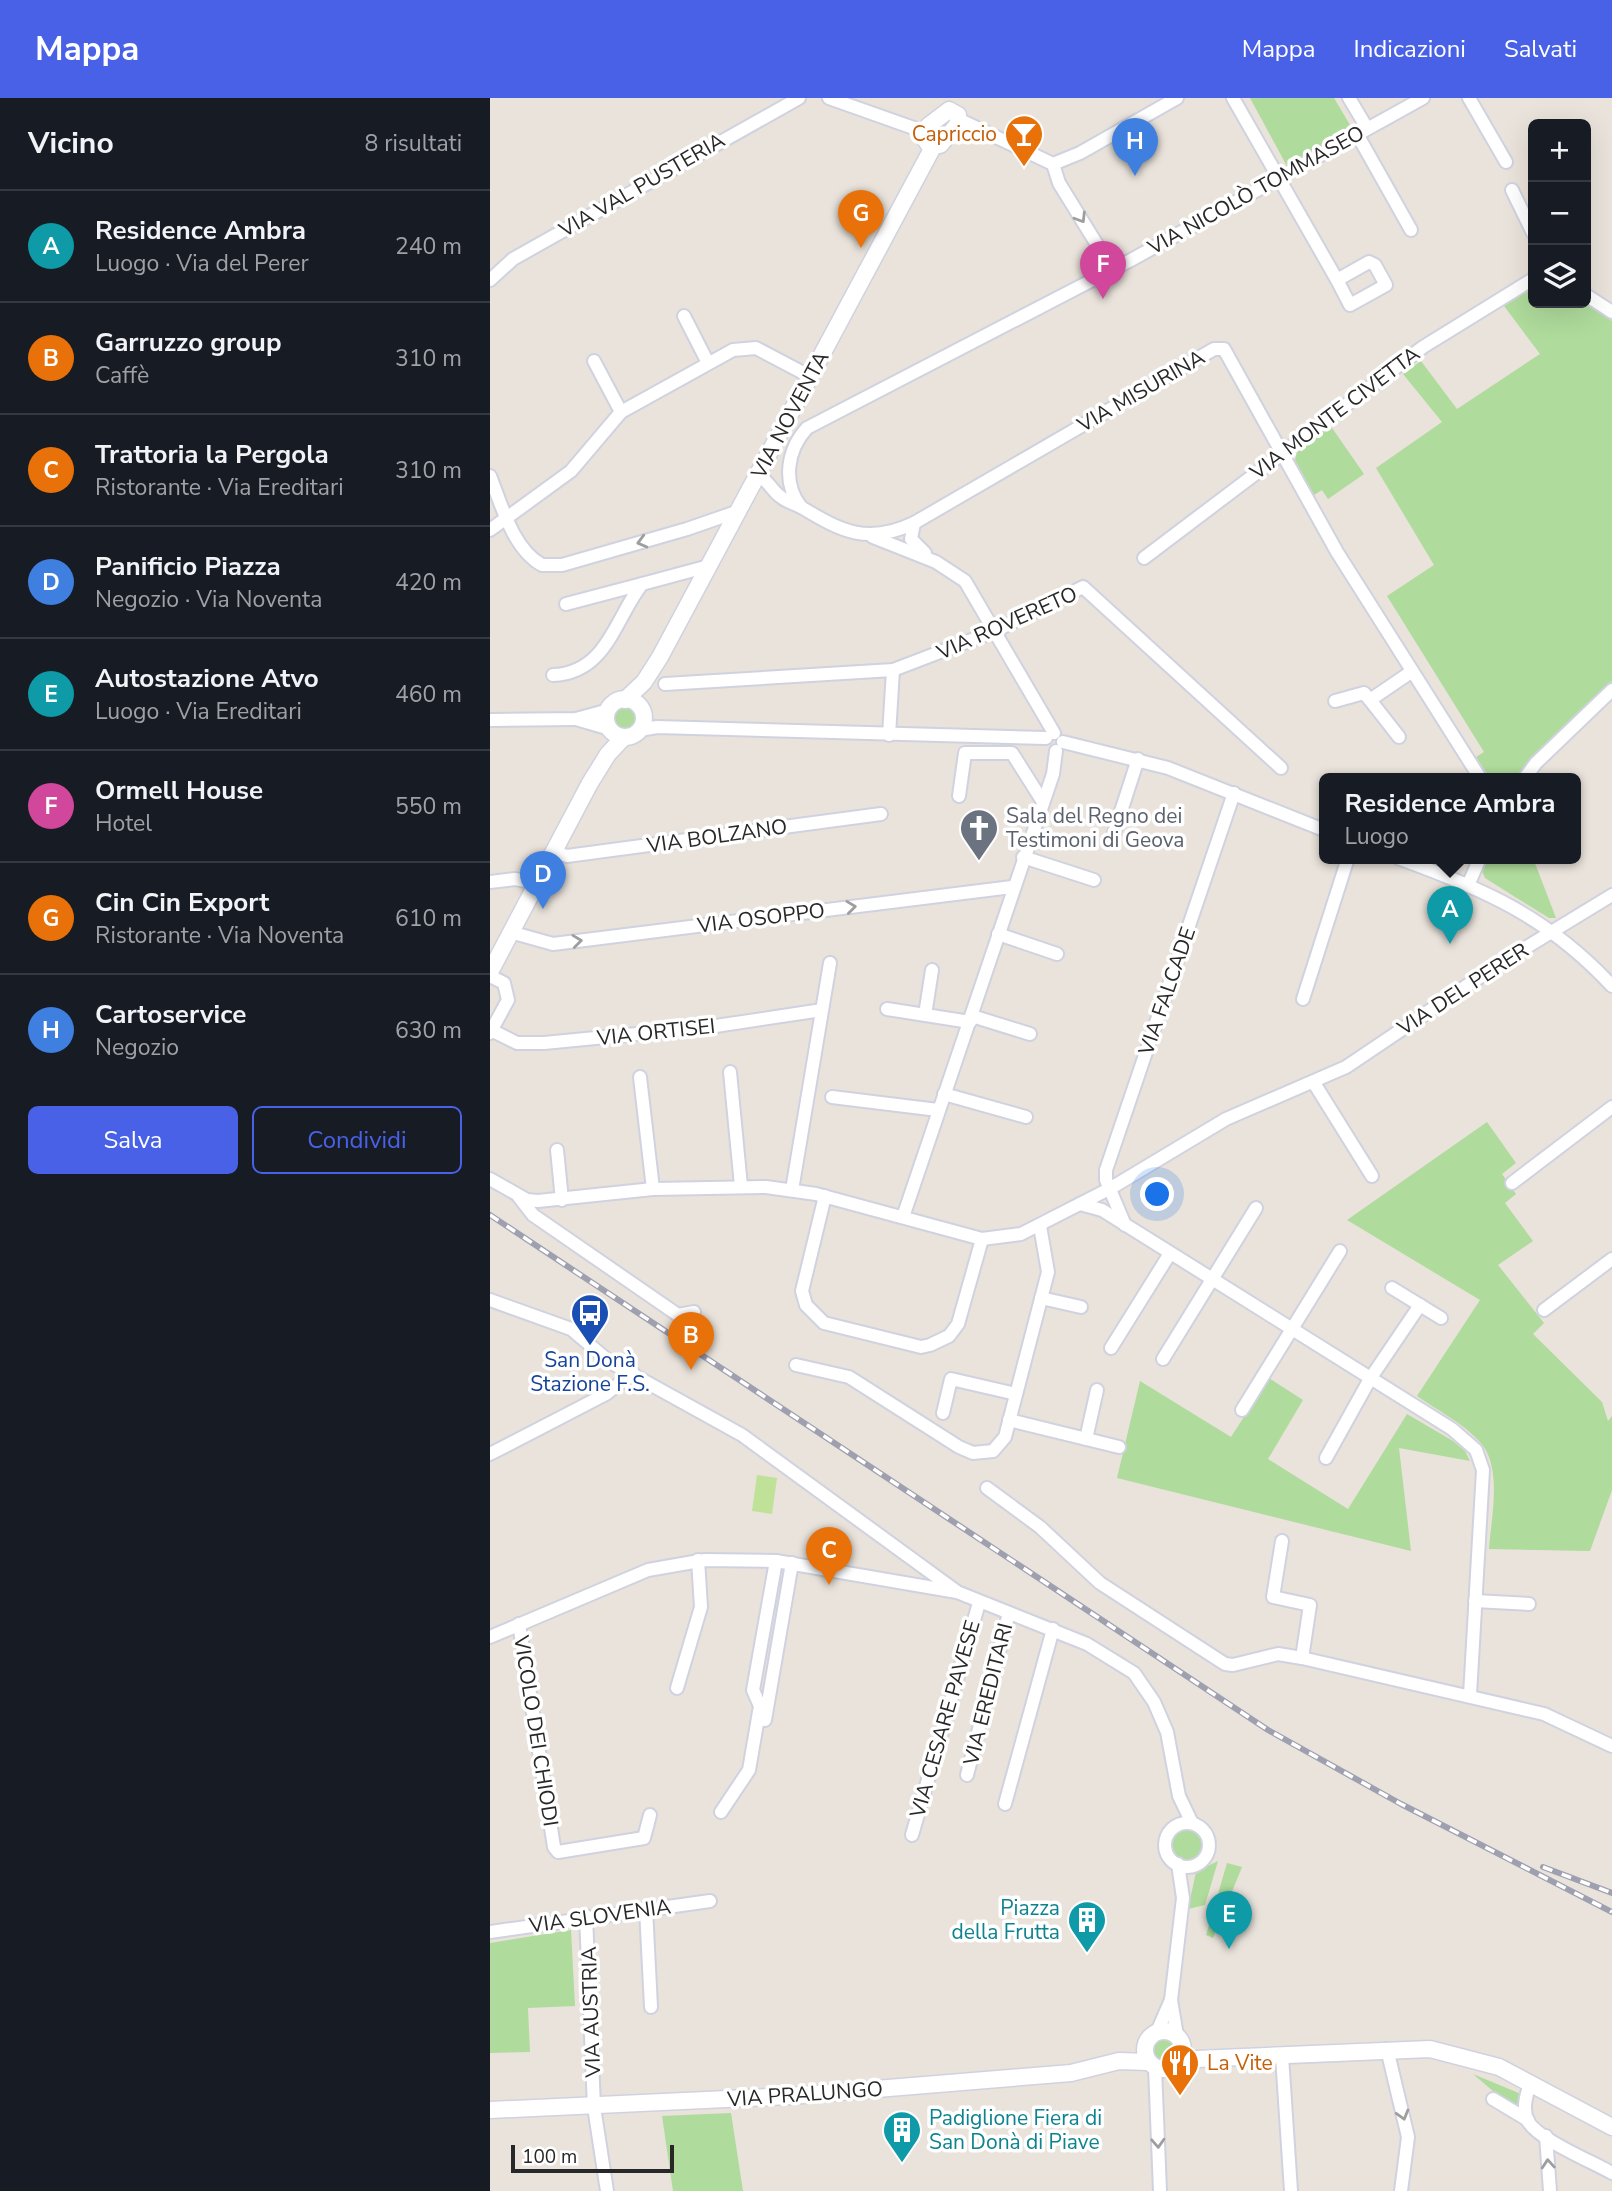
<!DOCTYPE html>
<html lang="it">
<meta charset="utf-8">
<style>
:root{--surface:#171b24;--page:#20242c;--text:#f1f3f6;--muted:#9ea1a6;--line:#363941;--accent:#4961e7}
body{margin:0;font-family:"Nunito Sans",sans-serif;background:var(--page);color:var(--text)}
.controls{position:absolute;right:21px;top:21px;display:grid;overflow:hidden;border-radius:10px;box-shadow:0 7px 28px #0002}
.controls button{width:63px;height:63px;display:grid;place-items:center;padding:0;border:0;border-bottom:2px solid var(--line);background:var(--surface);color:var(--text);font:35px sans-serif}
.scale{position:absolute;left:21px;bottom:18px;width:163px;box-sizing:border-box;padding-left:7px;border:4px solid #282828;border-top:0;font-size:19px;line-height:24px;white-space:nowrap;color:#282828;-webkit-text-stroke:5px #fff;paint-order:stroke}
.you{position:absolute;left:668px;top:1097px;width:24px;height:24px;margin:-18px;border:5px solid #fff;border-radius:50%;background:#1a73e8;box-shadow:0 0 0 10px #1a73e833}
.badge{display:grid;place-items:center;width:46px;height:46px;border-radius:50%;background:var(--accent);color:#fff;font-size:23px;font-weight:700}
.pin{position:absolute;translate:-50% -58px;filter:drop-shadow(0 2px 4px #0008)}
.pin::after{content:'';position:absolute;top:37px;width:24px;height:21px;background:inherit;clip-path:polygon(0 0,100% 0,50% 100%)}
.popup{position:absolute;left:829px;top:675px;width:262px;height:91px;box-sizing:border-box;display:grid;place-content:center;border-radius:10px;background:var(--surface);filter:drop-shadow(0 2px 5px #0005);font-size:23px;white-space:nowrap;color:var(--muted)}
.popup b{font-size:26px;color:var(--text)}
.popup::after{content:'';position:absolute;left:50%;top:100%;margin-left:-14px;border:14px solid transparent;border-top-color:var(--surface)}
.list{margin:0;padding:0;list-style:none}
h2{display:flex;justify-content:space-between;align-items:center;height:91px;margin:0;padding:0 28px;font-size:30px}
h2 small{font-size:23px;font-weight:400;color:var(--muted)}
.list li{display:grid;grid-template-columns:46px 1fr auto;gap:21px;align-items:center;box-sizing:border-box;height:112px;padding:0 28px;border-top:2px solid var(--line)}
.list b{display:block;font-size:26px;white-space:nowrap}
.list p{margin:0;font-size:23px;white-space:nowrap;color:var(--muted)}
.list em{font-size:23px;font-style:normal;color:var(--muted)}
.actions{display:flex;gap:14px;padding:21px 28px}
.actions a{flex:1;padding:16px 0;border:2px solid var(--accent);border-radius:10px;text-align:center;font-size:24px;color:var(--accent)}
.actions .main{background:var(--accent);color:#fff}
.icon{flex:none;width:38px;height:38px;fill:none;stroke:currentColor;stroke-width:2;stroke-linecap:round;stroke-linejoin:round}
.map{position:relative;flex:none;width:1122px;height:2093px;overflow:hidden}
header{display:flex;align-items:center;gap:42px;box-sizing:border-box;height:98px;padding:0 35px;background:var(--accent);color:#fff}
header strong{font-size:33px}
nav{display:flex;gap:38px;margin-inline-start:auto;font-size:24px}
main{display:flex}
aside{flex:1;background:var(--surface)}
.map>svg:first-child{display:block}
</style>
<header>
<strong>Mappa</strong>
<nav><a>Mappa</a><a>Indicazioni</a><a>Salvati</a></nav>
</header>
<main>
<aside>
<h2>Vicino<small>8 risultati</small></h2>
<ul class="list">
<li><span class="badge" style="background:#0f9aa8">A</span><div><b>Residence Ambra</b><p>Luogo · Via del Perer</p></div><em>240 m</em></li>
<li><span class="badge" style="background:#e8710a">B</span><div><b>Garruzzo group</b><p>Caffè</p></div><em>310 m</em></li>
<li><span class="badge" style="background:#e8710a">C</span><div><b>Trattoria la Pergola</b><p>Ristorante · Via Ereditari</p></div><em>310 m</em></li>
<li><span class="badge" style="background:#3f7fe0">D</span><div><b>Panificio Piazza</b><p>Negozio · Via Noventa</p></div><em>420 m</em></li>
<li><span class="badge" style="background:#0f9aa8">E</span><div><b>Autostazione Atvo</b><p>Luogo · Via Ereditari</p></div><em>460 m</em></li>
<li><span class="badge" style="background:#d1479c">F</span><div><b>Ormell House</b><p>Hotel</p></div><em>550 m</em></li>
<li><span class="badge" style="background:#e8710a">G</span><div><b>Cin Cin Export</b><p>Ristorante · Via Noventa</p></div><em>610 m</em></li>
<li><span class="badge" style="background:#3f7fe0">H</span><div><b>Cartoservice</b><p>Negozio</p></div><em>630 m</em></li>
</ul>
<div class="actions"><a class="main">Salva</a><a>Condividi</a></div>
</aside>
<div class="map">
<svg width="1122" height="2093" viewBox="0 0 1122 2093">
<rect width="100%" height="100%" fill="#e9e3db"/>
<g fill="#afdb9c">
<polygon points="760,0 844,0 863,32 798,70"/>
<polygon points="1043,190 1043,205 1094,205 1122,223 1122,583 1059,642 1026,680 1000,680 986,659 994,654 897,498 944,467 886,370 952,324 913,276 931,263 967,311 1050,256 1014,208"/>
<polygon points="840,327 874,376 838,401 832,392 824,397 805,362 807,354"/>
<circle cx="136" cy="620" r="11"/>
<polygon points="999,760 1043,760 1066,820 1059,820 995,780 992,773"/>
<path d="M997 1024 1026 1065 1012 1076 1026 1096 1015 1105 1043 1143 1008 1167 1054 1225 1043 1236 1112 1304 1118 1323 1122 1318V1392L1100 1453 999 1451C1001 1420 1013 1369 990 1344 973 1325 947 1312 927 1298L990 1202 857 1122Z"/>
<polygon points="779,1280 813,1302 778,1361 858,1411 917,1316 963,1343 975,1353 980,1363 909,1350 921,1453 627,1380 650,1283 741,1339"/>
<circle cx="698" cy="1747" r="16"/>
<polygon points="728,1763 715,1807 698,1811 706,1774"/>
<polygon points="737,1765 752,1769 723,1840 716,1837"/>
<polygon points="81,1832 85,1908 38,1910 40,1954 0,1955 0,1845"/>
<circle cx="675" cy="1952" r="13"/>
<polygon points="983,1976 1031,1996 1028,2011 1023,2010"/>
<polygon points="241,2015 253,2093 183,2093 172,2018"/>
</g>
<polygon fill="#c0e198" points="267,1377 287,1380 282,1416 262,1413"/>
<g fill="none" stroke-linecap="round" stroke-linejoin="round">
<defs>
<g id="minor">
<polyline points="339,0 435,34"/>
<polyline points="743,0 847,182 879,164 885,167 896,187 860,207 847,182"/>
<polyline points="859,0 877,30"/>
<polyline points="979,0 1016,64"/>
<polyline points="470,22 563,66 590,55 687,0"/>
<polyline points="867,36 921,132"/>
<polyline points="563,66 569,85 622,171"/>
<polyline points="1022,92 1043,135"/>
<polyline points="0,182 23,161 309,0"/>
<polyline points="1096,197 1122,214"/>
<polyline points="194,218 218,265"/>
<polyline points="104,263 131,314"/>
<path d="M268 377C279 383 282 393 291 399 297 404 305 406 311 409 352 434 378 447 424 425L724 251H734L847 454 990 680"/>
<path d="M0 378C12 408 23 451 52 467H72L197 431 249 413"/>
<path d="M311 409C292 385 297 352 317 330L641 162 933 0"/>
<polyline points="424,425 421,441 435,455"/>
<polyline points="0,432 81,373 131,314 243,252 266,250 321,279"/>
<polyline points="383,439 446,464 475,483 564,635"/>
<polyline points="654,460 933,249 1043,181"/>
<polyline points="76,506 152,486"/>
<path d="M63 577C117 575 125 520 152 486L219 468"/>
<polyline points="175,586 403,572 505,533 593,489 791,670"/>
<polyline points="880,602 909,639"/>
<polyline points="845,603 874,595 880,602 921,574"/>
<polyline points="86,621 120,631"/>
<polyline points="0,622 86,621 119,612"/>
<polyline points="150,632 167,629 556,640"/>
<polyline points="399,637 403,572"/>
<polyline points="573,644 678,670 834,732"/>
<polyline points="1035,680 1046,665 1122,592"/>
<polyline points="469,698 475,655 522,655 553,704"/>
<polyline points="623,738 648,661"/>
<polyline points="63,754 77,758 391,716"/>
<polyline points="533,759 604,782"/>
<path d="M908 760C994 791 1058 819 1122 888"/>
<polyline points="0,784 25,781 47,785"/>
<polyline points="979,785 990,760"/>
<polyline points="20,834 63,846 522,789"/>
<polyline points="508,836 567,856"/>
<polyline points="0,878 14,885 18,902 0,935"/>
<polyline points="813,901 858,760"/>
<polyline points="397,911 480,924"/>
<polyline points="435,917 442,872"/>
<polyline points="482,918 540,936"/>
<polyline points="1,932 27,945 54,945 219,929 332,912"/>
<polyline points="240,974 251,1088"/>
<polyline points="150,979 163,1091"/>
<polyline points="824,985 882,1078"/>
<polyline points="454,996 536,1019"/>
<polyline points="342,999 448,1012"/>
<polyline points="67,1052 72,1102"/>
<polyline points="0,1081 37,1102 48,1103 163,1091 276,1089 326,1096 492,1141 531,1136 621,1090 736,1021 856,969 1009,866 1122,797"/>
<polyline points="1022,1085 1122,1009"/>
<polyline points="302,1092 340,865"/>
<polyline points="335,1098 312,1193 316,1207 334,1225 431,1249 440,1247 459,1238 468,1226 492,1141"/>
<polyline points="29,1099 43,1117 188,1217 204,1214"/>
<polyline points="590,1106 612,1112 962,1331 986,1352 993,1372 980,1597"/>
<polyline points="413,1119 563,676 566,653"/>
<polyline points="635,1127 616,1082 616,1072 744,695"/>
<polyline points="902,1190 951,1220"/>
<polyline points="551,1200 591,1209"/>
<polyline points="0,1202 81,1231 120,1264 252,1337 466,1493"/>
<polyline points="1054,1212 1122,1161"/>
<polyline points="621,1250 679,1157"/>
<polyline points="673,1261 766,1110"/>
<polyline points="306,1267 359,1279 469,1349 483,1355 503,1353 515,1339 558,1174 550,1128"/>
<polyline points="752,1312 850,1153"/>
<polyline points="453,1315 461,1281 526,1296"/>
<polyline points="519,1322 629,1349"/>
<polyline points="596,1341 607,1292"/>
<polyline points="0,1356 116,1296 143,1275"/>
<polyline points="836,1360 880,1281 930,1207"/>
<polyline points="497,1390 550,1429 610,1485 735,1566 743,1567 788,1556 812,1560 1054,1616 1122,1648"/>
<polyline points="792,1443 783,1499 820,1507 812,1560"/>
<polyline points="985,1503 1039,1506"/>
<polyline points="29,1526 64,1749 68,1754 154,1740 160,1717"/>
<polyline points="0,1539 158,1472 215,1462 286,1463 467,1494 597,1546 644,1575 664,1604 677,1634 689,1698 702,1725"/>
<polyline points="187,1590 211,1509 208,1462"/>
<polyline points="275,1622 302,1465"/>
<polyline points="477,1677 519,1515"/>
<polyline points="515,1706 563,1531"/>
<polyline points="231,1714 259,1672 270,1608 263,1592 286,1463"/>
<circle cx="697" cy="1747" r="22"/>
<polyline points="422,1737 489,1505"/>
<polyline points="156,1811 161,1909"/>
<polyline points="96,1818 104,2009 117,2093"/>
<polyline points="0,1834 220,1803"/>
<polyline points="667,1934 681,1902"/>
<polyline points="687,1938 681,1902 693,1800 688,1766"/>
<polyline points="897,1951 918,2039 911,2093"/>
<polyline points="792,1958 801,2093"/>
<polyline points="665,1970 670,2093"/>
<path d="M1041 1985C1036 1995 1032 2012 1038 2023 1047 2041 1103 2064 1122 2075"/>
<polyline points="1003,2001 1038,2022"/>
<polyline points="1056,2038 1060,2093"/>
</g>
<g id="tertiary">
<polygon points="459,12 468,17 468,26 450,47 439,47 435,41 438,28"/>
<circle cx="135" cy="620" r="19"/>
<polyline points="135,602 154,584 170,559 443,49"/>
<polyline points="0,874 100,685 118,656 134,639"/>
<circle cx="674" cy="1952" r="19"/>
<polyline points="689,1965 707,1961 940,1951 1009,1969 1122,2029"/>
<polyline points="0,2012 301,1998 581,1975 629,1963 658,1964"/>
</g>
</defs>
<use href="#minor" stroke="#d0d2df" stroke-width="16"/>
<use href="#tertiary" stroke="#d0d2df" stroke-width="19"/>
<use href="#minor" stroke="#fff" stroke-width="12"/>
<use href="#tertiary" stroke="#fff" stroke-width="16"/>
<defs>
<g id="rail">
<polyline points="0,1117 778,1632 911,1706 1122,1814"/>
<polyline points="1053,1769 1122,1795"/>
</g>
</defs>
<use href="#rail" stroke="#9ea0b0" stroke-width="6"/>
<use href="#rail" stroke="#fff" stroke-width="3.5" stroke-dasharray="10" stroke-linecap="butt"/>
</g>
<defs><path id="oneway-chevron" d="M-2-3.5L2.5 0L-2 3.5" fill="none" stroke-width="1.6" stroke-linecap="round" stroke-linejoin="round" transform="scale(1.75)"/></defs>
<g stroke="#9e9e9e">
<use href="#oneway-chevron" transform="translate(591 120) rotate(58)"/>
<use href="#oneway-chevron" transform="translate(152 444) rotate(165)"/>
<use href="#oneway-chevron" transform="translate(361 809) rotate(-7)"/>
<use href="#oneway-chevron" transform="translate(87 843) rotate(-7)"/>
<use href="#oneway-chevron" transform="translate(913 2017) rotate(74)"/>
<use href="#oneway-chevron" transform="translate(668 2045) rotate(87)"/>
<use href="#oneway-chevron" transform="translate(1058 2066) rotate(-94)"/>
</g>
<defs>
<symbol id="bar-pin" viewBox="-11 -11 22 30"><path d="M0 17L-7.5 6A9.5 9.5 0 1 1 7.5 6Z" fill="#e8710a" stroke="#fff"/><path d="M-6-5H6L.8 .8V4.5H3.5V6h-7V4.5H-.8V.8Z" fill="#fff"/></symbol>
<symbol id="church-pin" viewBox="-11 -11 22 30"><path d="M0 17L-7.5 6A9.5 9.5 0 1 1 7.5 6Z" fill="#6b7280" stroke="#fff"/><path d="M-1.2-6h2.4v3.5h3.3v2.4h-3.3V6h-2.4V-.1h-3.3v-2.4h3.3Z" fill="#fff"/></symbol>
<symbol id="bus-pin" viewBox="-11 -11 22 30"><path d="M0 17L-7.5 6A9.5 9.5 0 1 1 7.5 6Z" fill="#1a4fb4" stroke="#fff"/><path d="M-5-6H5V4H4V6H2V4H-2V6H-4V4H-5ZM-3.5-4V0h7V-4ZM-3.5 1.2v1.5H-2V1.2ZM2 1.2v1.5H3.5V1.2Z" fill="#fff"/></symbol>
<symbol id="building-pin" viewBox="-11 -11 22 30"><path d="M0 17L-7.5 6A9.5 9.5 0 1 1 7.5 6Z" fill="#0f9aa8" stroke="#fff"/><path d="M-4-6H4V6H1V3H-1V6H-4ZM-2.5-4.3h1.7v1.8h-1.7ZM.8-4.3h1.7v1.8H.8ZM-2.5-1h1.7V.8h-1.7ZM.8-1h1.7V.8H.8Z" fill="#fff"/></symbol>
<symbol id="restaurant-pin" viewBox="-11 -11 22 30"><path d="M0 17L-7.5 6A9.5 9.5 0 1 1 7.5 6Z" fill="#e8710a" stroke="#fff"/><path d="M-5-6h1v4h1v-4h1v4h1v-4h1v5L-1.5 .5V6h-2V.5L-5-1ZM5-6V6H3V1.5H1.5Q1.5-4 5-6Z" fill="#fff"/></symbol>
</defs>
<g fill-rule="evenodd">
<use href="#bar-pin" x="512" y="14" width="44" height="60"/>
<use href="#church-pin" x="467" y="708" width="44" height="60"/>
<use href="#bus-pin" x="78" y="1193" width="44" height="60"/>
<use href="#building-pin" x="575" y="1800" width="44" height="60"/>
<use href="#restaurant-pin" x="668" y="1943" width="44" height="60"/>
<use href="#building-pin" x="390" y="2010" width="44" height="60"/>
</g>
<g text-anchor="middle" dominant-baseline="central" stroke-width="7" stroke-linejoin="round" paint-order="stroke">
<g font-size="21" fill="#c56008" stroke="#fff" text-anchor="end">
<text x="507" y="36">Capriccio</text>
<text x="717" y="1965" text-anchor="start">La Vite</text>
</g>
<g font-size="21" fill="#282828" stroke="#fff">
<text transform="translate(152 87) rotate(-30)">VIA VAL PUSTERIA</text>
<text transform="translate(766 92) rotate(-29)">VIA NICOLÒ TOMMASEO</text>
<text transform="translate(651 293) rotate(-30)">VIA MISURINA</text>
<text transform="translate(845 315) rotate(-37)">VIA MONTE CIVETTA</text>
<text transform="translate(300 317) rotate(-62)">VIA NOVENTA</text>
<text transform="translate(517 525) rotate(-24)">VIA ROVERETO</text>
<text transform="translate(227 738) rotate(-8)">VIA BOLZANO</text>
<text transform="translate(271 820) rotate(-7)">VIA OSOPPO</text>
<text transform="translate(973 891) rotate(-33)">VIA DEL PERER</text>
<text transform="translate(677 893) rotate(-71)">VIA FALCADE</text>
<text transform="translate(166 934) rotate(-6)">VIA ORTISEI</text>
<text transform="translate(498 1596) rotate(-76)">VIA EREDITARI</text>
<text transform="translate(455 1621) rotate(-74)">VIA CESARE PAVESE</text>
<text transform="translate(46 1633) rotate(81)">VICOLO DEI CHIODI</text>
<text transform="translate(110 1818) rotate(-8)">VIA SLOVENIA</text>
<text transform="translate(101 1914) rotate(-92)">VIA AUSTRIA</text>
<text transform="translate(315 1996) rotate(-4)">VIA PRALUNGO</text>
</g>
<g font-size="21" fill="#5b616d" stroke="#fff" text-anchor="start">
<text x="516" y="718">Sala del Regno dei<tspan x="516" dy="24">Testimoni di Geova</tspan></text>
</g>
<g font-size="21" fill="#164399" stroke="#fff">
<text x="100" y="1262">San Donà<tspan x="100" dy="24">Stazione F.S.</tspan></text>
</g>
<g font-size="21" fill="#0d838f" stroke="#fff" text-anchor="end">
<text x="570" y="1810">Piazza<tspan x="570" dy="24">della Frutta</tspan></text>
<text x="439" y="2020" text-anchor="start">Padiglione Fiera di<tspan x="439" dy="24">San Donà di Piave</tspan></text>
</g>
</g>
</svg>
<div class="controls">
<button>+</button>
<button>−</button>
<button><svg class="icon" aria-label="layers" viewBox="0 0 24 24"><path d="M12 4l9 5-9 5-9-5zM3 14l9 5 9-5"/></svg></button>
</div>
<div class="scale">100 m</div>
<div class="you"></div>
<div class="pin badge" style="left:960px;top:846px;background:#0f9aa8">A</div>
<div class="popup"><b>Residence Ambra</b>Luogo</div>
<div class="pin badge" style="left:201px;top:1272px;background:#e8710a">B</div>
<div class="pin badge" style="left:339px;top:1487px;background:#e8710a">C</div>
<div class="pin badge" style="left:53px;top:811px;background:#3f7fe0">D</div>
<div class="pin badge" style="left:739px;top:1851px;background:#0f9aa8">E</div>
<div class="pin badge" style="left:613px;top:201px;background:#d1479c">F</div>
<div class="pin badge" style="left:371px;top:150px;background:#e8710a">G</div>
<div class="pin badge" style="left:645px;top:78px;background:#3f7fe0">H</div>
</div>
</main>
